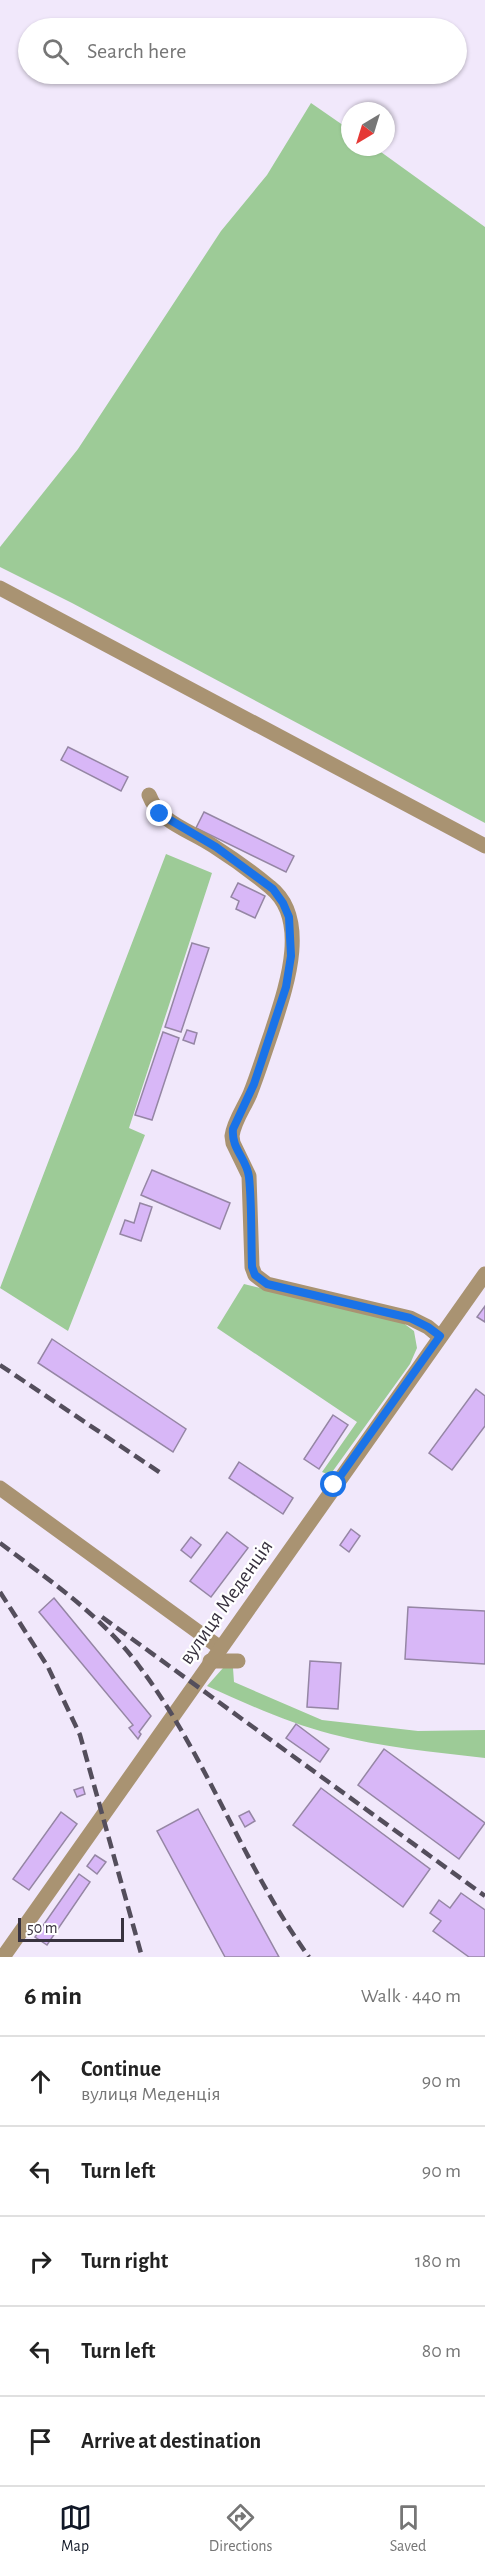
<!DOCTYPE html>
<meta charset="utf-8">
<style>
:root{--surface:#fff;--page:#f2f2f2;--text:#222;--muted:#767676;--line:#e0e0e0;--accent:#111827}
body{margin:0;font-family:"Alegreya Sans",sans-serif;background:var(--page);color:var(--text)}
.compass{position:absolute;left:341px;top:102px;width:54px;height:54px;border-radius:50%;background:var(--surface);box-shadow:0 2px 4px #0004;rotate:218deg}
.scale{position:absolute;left:18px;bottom:15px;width:106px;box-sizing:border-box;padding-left:6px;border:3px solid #38323f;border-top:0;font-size:16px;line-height:21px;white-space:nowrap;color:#38323f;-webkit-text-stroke:4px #fff;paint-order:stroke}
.stop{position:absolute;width:18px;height:18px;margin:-14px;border:4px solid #1a73e8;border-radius:50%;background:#fff}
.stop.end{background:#1a73e8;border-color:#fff;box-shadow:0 2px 6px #0008}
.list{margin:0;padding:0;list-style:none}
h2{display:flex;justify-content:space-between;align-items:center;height:78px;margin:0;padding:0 24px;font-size:26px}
h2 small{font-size:20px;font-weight:400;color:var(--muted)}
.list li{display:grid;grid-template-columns:39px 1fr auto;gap:18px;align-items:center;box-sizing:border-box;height:90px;padding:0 24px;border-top:2px solid var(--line)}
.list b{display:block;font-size:22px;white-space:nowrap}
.list p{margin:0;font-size:20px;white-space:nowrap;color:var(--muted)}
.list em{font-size:20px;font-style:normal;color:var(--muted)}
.icon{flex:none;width:33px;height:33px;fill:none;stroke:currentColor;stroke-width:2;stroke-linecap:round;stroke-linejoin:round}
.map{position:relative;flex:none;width:485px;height:1957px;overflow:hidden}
.search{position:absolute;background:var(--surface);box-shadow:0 2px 4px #0004;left:18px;right:18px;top:18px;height:66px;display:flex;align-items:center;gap:15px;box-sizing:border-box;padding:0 21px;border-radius:33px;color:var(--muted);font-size:22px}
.sheet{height:528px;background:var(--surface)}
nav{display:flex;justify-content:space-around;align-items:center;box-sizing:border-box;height:84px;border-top:2px solid var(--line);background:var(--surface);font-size:16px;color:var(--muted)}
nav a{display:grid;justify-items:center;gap:3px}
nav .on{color:var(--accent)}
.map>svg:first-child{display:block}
</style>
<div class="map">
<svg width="485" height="1957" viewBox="0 0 485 1957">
<rect width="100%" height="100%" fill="#f1e8fb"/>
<g fill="#9dcb97">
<polygon points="311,103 350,130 350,147 374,147 485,227 485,823 72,603 0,567 0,547 78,449 221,231 267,175"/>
<polygon points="166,854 212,873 129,1128 145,1135 68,1331 0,1288"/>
<polygon points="244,1284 402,1322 414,1331 417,1348 410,1364 330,1475 322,1472 357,1422 217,1328"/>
<path d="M223 1668H233L234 1682 322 1720 418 1731 485 1730V1758C433 1752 381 1747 331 1734 288 1723 247 1704 207 1686Z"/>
</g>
<g fill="#d8b7f7" stroke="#9586a4" stroke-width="1.5">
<polygon points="68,747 128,777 121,791 61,760"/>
<polygon points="204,812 294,856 286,872 196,828"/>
<polygon points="238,883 265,896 255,918 236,909 239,901 231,897"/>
<polygon points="192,943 209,948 181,1032 165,1027"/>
<polygon points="187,1030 197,1033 194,1044 183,1040"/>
<polygon points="163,1032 179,1038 152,1120 135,1115"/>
<polygon points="152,1170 230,1203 220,1229 141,1195"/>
<polygon points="140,1203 152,1207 141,1241 120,1234 125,1220 134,1223"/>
<polygon points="485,1306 485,1322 477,1317"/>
<polygon points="52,1339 186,1429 173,1452 38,1363"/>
<polygon points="476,1389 485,1396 485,1426 452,1470 429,1453"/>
<polygon points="333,1415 348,1425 319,1469 304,1459"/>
<polygon points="239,1462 293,1498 283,1514 229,1478"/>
<polygon points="351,1529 360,1536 349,1552 340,1545"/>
<polygon points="227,1532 248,1548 211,1597 190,1581"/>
<polygon points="191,1537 201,1545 191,1558 181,1550"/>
<polygon points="54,1598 151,1716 139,1732 141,1734 138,1739 129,1728 133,1725 39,1612"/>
<polygon points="408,1607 485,1611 485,1664 405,1659"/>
<polygon points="310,1661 341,1663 338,1709 307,1707"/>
<polygon points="296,1724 329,1749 320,1762 286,1738"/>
<polygon points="384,1749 485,1823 459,1859 358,1785"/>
<polygon points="83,1787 85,1794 77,1797 74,1790"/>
<polygon points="321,1788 430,1869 403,1907 293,1825"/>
<polygon points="198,1809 279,1957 225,1957 157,1831"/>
<polygon points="249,1811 255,1821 245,1827 239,1816"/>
<polygon points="61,1812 77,1824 29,1890 13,1879"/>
<polygon points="95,1855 106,1862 97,1874 87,1866"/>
<polygon points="79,1874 90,1882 47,1945 35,1937"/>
<polygon points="461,1893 485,1910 485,1957 469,1957 433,1931 441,1921 430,1913 439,1900 450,1908"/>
</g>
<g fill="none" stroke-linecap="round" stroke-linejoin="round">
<g stroke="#a99372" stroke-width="15">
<polyline points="0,588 485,846"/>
<path d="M149 795C160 824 191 830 215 847 234 859 253 873 270 887 312 920 284 993 271 1034 264 1054 258 1074 250 1094 244 1108 234 1121 232 1136L233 1143 249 1176 252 1267 255 1275 267 1284 410 1318 428 1327 440 1337"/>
<polyline points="0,1488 219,1647"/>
<polyline points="210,1661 238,1661"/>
<polyline points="3,1957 485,1274"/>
</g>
<g stroke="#544e5c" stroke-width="4.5" stroke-dasharray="12 6" stroke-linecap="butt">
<polyline points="0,1365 162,1474"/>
<path d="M0 1543C49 1580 102 1616 139 1666 207 1756 243 1866 309 1957"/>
<polyline points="0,1592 48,1667 80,1735 142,1957"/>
<polyline points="102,1617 485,1896"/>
</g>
</g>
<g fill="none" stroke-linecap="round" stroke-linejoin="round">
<path stroke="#1a73e8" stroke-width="8" d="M160 814 216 847 273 889 283 903 289 917 291 956 286 987 254 1084 233 1129C231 1149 247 1159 249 1177 252 1206 251 1237 252 1267L255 1275 267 1284 410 1318 428 1327 440 1336 334 1485"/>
</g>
<g text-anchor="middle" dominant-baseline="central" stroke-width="4.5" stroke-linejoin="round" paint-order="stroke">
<g font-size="21" fill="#38323f" stroke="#fff">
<text transform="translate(226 1602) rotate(-55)">вулиця Меденція</text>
</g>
</g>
</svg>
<svg class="compass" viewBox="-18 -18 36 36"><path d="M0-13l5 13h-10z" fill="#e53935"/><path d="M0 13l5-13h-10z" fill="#767676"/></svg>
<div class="scale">50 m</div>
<div class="stop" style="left:334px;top:1485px"></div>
<div class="stop end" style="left:160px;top:814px"></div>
<div class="search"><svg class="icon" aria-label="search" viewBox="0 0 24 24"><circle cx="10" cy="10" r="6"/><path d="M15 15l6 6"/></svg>Search here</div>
</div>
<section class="sheet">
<h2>6 min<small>Walk · 440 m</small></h2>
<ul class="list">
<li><svg class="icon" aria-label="ahead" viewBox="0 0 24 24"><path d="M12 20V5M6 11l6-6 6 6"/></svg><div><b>Continue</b><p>вулиця Меденція</p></div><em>90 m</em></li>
<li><svg class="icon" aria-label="left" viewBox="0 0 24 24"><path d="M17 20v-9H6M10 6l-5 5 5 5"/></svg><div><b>Turn left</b></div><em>90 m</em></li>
<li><svg class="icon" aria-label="right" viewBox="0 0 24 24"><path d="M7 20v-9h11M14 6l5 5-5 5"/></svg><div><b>Turn right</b></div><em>180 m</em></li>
<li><svg class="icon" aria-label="left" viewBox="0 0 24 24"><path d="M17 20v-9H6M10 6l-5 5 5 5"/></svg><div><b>Turn left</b></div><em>80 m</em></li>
<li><svg class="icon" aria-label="arrive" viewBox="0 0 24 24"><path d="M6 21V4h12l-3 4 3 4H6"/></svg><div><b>Arrive at destination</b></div></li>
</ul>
</section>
<nav>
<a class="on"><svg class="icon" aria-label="map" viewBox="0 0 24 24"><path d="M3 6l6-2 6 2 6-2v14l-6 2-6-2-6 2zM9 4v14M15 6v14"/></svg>Map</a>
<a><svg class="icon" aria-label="directions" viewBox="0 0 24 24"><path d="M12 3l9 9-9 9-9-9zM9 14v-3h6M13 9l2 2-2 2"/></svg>Directions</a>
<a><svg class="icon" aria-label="saved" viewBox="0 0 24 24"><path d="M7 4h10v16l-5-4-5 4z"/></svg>Saved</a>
</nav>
